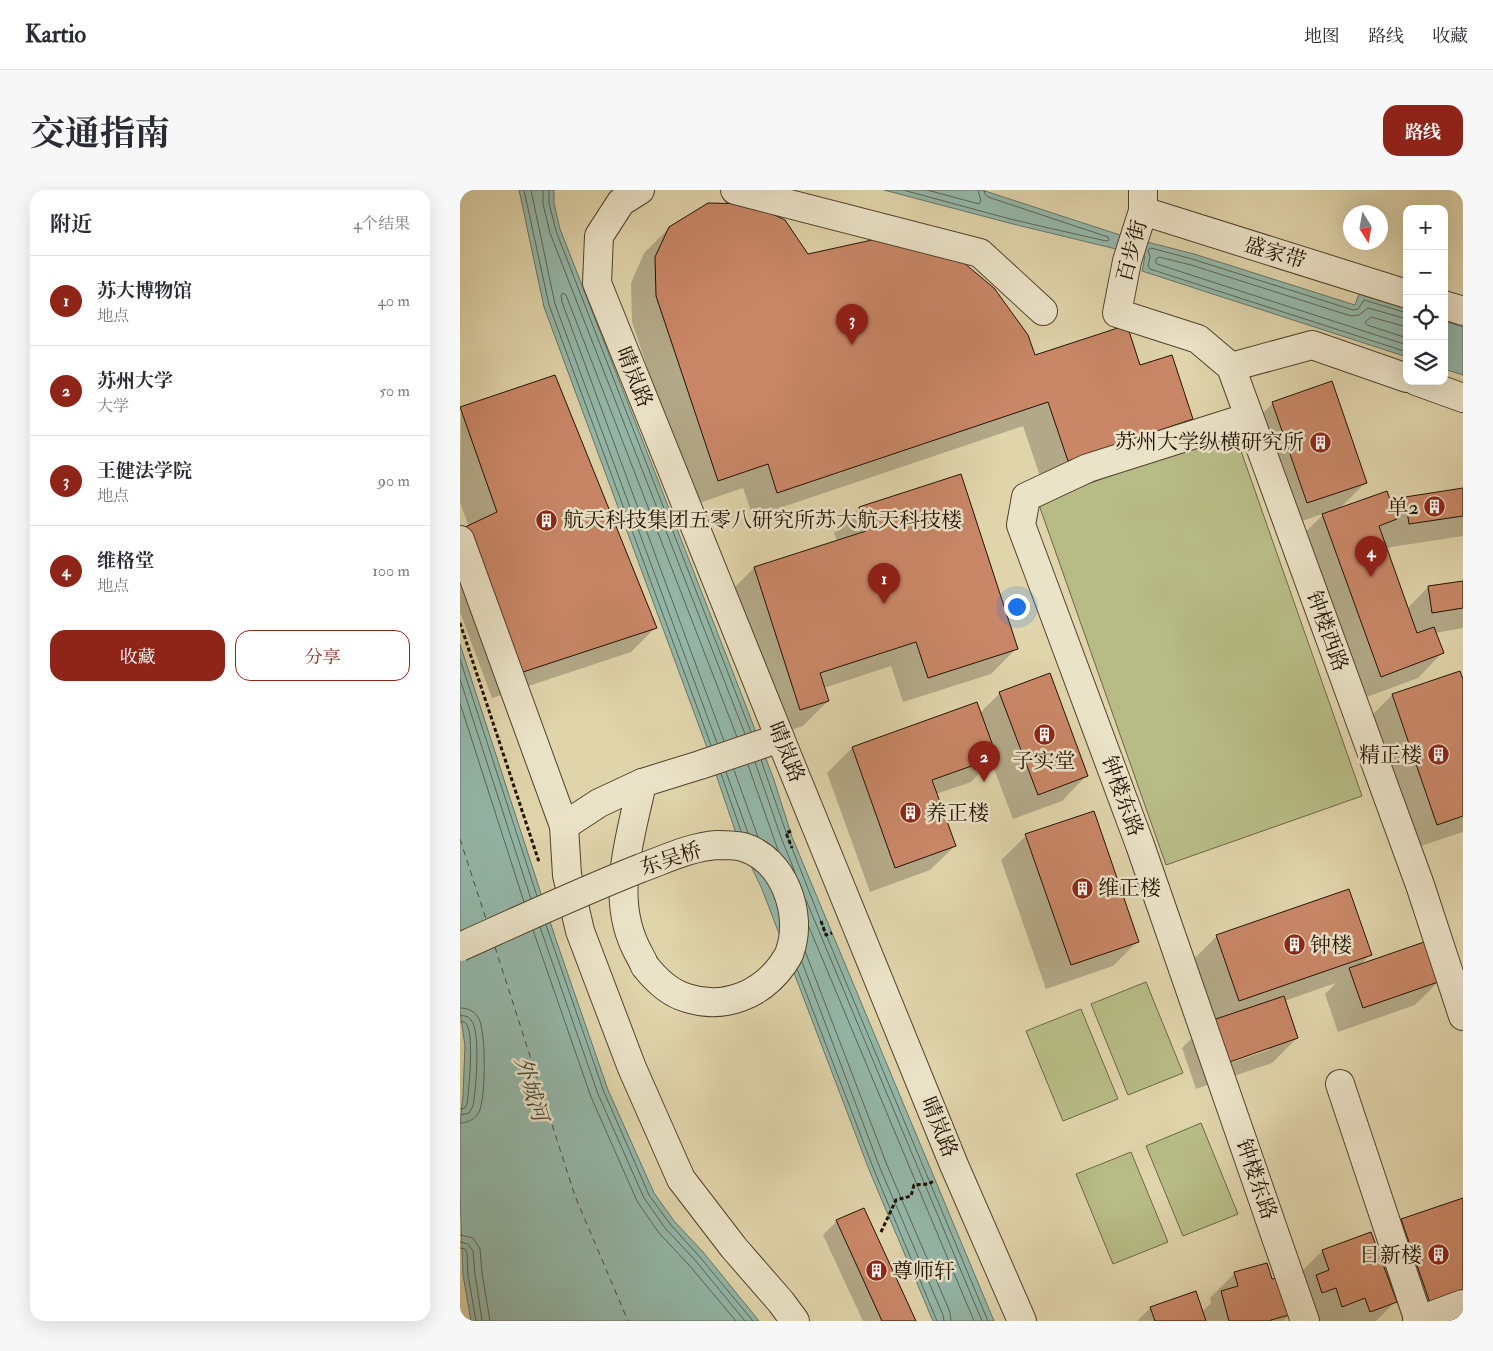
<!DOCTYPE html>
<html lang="zh">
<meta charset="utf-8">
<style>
:root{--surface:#fff;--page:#f7f7f7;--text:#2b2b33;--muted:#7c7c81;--line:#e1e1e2;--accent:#8f2418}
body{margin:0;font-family:"IM FELL Double Pica","Noto Serif SC",serif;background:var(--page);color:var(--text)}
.controls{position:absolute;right:15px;top:15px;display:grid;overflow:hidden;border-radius:10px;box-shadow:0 5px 20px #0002}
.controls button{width:45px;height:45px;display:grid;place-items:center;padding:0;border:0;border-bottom:1px solid var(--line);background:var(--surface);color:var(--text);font:25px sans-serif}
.compass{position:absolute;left:883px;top:15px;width:45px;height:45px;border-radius:50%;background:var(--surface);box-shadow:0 5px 20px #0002;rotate:169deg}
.you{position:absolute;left:556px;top:416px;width:18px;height:18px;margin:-12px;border:4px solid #fff;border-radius:50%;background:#1a73e8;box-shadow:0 0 0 8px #1a73e833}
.badge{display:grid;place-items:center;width:32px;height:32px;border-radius:50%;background:var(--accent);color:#fff;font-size:16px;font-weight:700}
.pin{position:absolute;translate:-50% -41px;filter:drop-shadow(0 1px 2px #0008)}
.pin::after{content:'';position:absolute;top:26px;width:18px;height:15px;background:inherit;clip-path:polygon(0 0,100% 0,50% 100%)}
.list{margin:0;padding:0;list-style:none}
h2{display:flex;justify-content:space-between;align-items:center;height:65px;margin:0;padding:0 20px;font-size:21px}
h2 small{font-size:16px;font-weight:400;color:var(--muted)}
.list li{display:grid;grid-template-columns:32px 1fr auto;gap:15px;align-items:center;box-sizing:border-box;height:90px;padding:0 20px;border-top:1px solid var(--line)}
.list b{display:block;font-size:19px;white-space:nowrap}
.list p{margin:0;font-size:16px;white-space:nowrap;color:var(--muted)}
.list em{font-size:16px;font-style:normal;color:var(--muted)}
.actions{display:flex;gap:10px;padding:15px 20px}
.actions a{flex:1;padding:11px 0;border:1px solid var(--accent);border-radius:15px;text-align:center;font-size:18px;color:var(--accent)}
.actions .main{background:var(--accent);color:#fff}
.icon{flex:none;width:28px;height:28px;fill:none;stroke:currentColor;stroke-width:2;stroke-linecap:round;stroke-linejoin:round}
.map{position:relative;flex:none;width:1003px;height:1131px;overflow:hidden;border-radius:15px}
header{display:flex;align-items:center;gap:30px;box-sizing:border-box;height:70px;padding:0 25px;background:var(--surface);border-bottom:1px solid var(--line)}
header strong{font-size:24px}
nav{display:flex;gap:28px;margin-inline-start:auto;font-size:18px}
.intro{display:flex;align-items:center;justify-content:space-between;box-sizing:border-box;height:120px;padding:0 30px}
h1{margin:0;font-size:35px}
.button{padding:12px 22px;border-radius:15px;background:var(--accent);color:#fff;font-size:18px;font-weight:700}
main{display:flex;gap:30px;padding:0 30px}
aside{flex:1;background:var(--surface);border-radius:15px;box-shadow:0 5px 20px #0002}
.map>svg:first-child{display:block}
</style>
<header>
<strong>Kartio</strong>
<nav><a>地图</a><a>路线</a><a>收藏</a></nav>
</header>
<div class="intro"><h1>交通指南</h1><a class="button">路线</a></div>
<main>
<aside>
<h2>附近<small>4个结果</small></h2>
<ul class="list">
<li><span class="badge">1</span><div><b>苏大博物馆</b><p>地点</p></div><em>40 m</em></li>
<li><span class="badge">2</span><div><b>苏州大学</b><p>大学</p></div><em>50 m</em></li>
<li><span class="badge">3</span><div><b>王健法学院</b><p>地点</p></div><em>90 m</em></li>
<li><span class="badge">4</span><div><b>维格堂</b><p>地点</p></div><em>100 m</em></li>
</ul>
<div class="actions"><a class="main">收藏</a><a>分享</a></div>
</aside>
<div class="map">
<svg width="1003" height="1131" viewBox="0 0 1003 1131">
<rect width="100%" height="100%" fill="#e0d4ab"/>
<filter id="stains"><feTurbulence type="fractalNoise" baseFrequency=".004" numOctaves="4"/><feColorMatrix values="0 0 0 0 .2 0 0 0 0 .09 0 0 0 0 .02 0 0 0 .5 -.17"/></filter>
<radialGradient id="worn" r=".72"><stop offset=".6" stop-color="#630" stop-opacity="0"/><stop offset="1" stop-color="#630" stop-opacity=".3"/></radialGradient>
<g fill="#b7bc86" stroke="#6d6644">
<polygon points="774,241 902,606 706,675 578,312"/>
<polygon points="686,792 723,883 668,905 631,814"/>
<polygon points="621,819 658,909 603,931 566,841"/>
<polygon points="741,933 778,1024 723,1046 686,956"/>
<polygon points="671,962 708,1052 653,1074 616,984"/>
</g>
<g fill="#94b8aa" stroke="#677567">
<polygon points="59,0 94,0 94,13 100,39 286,516 314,590 332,647 534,1131 473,1131 410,982 302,699 278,649 245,552 84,117"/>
<polygon points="424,0 522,0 660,45 734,64 895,115 899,104 947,119 947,167 682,81 685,66 553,34"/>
<polygon points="984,131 1003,137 1003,185 984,179"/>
<polygon points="0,454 96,750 148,900 194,1003 214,1031 243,1062 299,1131 11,1131 3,1085 0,1002 0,936 3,905 5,856 0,822"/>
</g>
<g fill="#0003" fill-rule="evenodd">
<polygon points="209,38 347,66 574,167 679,176 732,228 707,253 583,295 563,236 293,327 283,298 233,315 172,132 171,93 184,63"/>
<polygon points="813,213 906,292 879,319 933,321 945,308 1003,300 1003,346 925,358 947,419 968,397 1003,392 1003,438 975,443 982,463 958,488 896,511 837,350 865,323 822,338 788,238"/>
<polygon points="1,218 196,437 171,462 32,508 0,422 0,343 9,337 0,312"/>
<polygon points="500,286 556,459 531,484 443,512 431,476 364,498 368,511 343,536 315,545 269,403 294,378 377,351 374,343 399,318"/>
<polygon points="999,482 1003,492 1003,642 952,659 907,530 932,505"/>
<polygon points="540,503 626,586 602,611 553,629 531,571 511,592 476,604 495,656 470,680 410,702 367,583 392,558 517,513 520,523"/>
<polygon points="566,646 678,751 653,776 586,799 541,670"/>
<path d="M757 746 911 764 900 775 980 790 955 815 878 842 865 804 876 793 824 811 837 848 812 873 736 899 722 858 747 833 732 771ZM809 857V860L755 878V876Z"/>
<polygon points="1003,1010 1003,1117 962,1131 943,1131 936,1111 916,1131 854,1131 837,1086 862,1061 911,1043 915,1057 942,1030"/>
<polygon points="377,1031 454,1131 403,1131 363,1045"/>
<polygon points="775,1083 811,1091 830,1124 823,1131 677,1131 690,1118 742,1122 751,1113 750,1108"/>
</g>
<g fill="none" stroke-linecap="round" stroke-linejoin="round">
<g stroke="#5c6456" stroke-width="1">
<polyline points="64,0 89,115 251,555"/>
<polyline points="71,0 95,114 257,553"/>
<polyline points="83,0 83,14 90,43 285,544"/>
<polyline points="89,0 89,13 96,41 291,542"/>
<polyline points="443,0 554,30 646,51 649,50 648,47 528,7 525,4 524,0"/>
<polyline points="467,0 519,14 521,11 518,0"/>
<polyline points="947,123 904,110 898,119 893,120 732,69 691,58 688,60 690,67 688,76 690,79 947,162"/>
<polyline points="947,129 908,118 899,125 891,126 731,75 699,67 696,69 696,73 697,74 947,155"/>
<polyline points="947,137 911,127 905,132 907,135 947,148"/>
<polyline points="0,469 77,706"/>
<polyline points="0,489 71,709"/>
<polyline points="0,513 64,712"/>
<polyline points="264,551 102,112 101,105 103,103 106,105 277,547"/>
<polyline points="301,570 328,648 367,747 528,1131"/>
<polyline points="295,572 322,650 335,682"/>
<polyline points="288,575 318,660"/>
<polyline points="274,580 298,647"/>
<polyline points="266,582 288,643"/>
<polyline points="261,584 281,641"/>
<polyline points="346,710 522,1131"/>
<polyline points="86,735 144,902 189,1005 210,1034 239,1066 293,1131"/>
<polyline points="80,737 138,904 184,1008 205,1038 235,1070 285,1131"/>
<polyline points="349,737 514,1131"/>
<polyline points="73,740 131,907 177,1011 199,1043 229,1075 276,1131"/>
<polyline points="345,761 427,975 490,1122 491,1131"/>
<polyline points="342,772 420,978 483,1125 484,1131"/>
<polyline points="337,779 414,980 477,1131"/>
<path d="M0 818C8 818 15 821 19 829 26 842 26 909 19 922 15 929 8 933 0 933"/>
<path d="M0 825C4 826 8 826 11 830 21 841 16 900 13 916L9 923 0 925"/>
<path d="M0 832C3 832 5 831 7 835 14 847 9 898 7 914L5 918 0 919"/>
<polyline points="0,1045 13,1048 20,1059 22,1083 30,1131"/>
<polyline points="0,1052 8,1054 13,1061 15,1084 22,1131"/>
<polyline points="0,1058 5,1059 7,1063 8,1085 16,1131"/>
</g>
<g stroke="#4b4b3d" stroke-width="1" stroke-dasharray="6 5" stroke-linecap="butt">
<polyline points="0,649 27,732"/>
<polyline points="35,757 115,1006 168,1131"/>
</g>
</g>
<g fill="#c98767" stroke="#231103">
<polygon points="248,13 291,14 325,30 348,64 412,50 461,57 504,73 534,98 568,145 575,165 667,135 680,175 712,165 733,229 608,271 588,212 317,303 308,274 258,291 196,106 195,67 209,37"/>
<polygon points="95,185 197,438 57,484 3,338 37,322 0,217"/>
<polygon points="872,191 907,293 847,313 812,212"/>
<polygon points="501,284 558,459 468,488 456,452 360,483 369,511 340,520 294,377 406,341 399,317"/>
<polygon points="1003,298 1003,326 949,334 945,307"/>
<polygon points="927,301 937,329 919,336 957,443 974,437 984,463 921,487 862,324"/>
<polygon points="1003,391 1003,418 972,423 968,396"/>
<polygon points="1000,481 1003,489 1003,626 977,635 932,504"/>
<polygon points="590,483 628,586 578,605 539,502"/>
<polygon points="517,512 537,567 472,590 496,656 435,678 392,557"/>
<polygon points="634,621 679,752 611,775 565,644"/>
<polygon points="889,699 912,765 779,811 756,745"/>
<polygon points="967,751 981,791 903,818 889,778"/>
<polygon points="824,806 838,848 761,875 747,832"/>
<polygon points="1003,1008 1003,1101 970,1113 941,1029"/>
<polygon points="404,1018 456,1131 422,1131 376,1030"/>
<polygon points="911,1042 937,1112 910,1122 905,1108 882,1117 876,1098 862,1103 856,1085 869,1080 862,1060"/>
<polygon points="807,1073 812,1089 822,1087 832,1124 811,1130 811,1131 769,1131 761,1101 778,1096 774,1082"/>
<polygon points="736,1101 746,1131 695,1131 690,1117"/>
</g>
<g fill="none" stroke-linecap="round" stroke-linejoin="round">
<defs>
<g id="minor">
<polyline points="180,0 161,12 139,46 137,93 320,548 494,975 562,1131"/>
<polyline points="275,0 520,63 583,121"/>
<polyline points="683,0 683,21 667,71 657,123 738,149 771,177 960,695 1003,826"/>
<polyline points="683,21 947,104"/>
<polyline points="984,115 1003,121"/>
<polyline points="771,177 852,155 947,188"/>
<polyline points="956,191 1003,208"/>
<polyline points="789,227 628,278 566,307 561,335 680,655 845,1131"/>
<polyline points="0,350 104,636 107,685 120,741 172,878 221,989 274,1058 321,1112 335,1131"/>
<path d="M182 593C172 642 152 699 172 749 175 758 181 767 185 776"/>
<polyline points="104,636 139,613 182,593 240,575 320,548"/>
<polyline points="880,894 959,1131"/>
<polyline points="957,1131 1003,1114"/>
</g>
</defs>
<use href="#minor" stroke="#52422d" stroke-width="30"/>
<g stroke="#231103" stroke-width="3" stroke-dasharray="4 2.5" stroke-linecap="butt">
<polyline points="0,433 79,672"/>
<polyline points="331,641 326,643 332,658"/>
<polyline points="361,731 366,745 372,743"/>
<polyline points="421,1042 436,1010 451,1006 454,995 469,994 473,991"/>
</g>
<use href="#minor" stroke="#ebe3c8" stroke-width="28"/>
<defs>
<path id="minor-bridge" d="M0 757C60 730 120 702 181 678 206 669 230 657 257 655 265 655 276 655 283 657 324 669 343 724 330 761 329 766 325 770 323 774 301 805 264 820 227 808 209 803 196 790 185 776"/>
</defs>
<use href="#minor-bridge" stroke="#52422d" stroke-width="30" stroke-linecap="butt"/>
<use href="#minor-bridge" stroke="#ebe3c8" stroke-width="28"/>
</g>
<defs>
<symbol id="building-disc" viewBox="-11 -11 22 22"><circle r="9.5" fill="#8f2418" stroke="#ebe3c8"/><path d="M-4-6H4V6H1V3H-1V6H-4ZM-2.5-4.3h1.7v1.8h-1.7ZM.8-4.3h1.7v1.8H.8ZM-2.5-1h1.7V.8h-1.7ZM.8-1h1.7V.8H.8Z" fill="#fff"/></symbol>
</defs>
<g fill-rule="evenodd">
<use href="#building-disc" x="848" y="240" width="25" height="25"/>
<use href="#building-disc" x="962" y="304" width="25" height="25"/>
<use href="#building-disc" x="74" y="318" width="25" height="25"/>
<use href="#building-disc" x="572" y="532" width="25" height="25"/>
<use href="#building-disc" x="966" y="552" width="25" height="25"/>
<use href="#building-disc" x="438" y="610" width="25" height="25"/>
<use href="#building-disc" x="610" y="686" width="25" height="25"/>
<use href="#building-disc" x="822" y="742" width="25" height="25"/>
<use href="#building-disc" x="966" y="1052" width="25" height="25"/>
<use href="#building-disc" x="404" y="1068" width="25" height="25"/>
</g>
<g text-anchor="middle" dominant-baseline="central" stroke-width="5" stroke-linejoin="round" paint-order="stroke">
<g font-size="21" fill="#231103" stroke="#ebe3c8">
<text transform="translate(672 61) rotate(-75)">百步街</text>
<text transform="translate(815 63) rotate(17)">盛家带</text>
<text transform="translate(174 187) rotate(68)">晴岚路</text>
<text transform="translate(867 441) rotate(70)">钟楼西路</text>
<text transform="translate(326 562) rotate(68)">晴岚路</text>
<text transform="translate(662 606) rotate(70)">钟楼东路</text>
<text transform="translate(211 669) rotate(-18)">东吴桥</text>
<text transform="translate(479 937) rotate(68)">晴岚路</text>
<text transform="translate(796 989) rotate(71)">钟楼东路</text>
</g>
<g font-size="21" fill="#231103" stroke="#ebe3c8" text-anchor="start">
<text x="844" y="252" text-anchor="end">苏州大学纵横研究所</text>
<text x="959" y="317" text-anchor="end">单2</text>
<text x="103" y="330">航天科技集团五零八研究所苏大航天科技楼</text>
<text x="962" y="565" text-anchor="end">精正楼</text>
<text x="584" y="571" text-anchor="middle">子实堂</text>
<text x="466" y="623">养正楼</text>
<text x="638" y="698">维正楼</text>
<text x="850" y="755">钟楼</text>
<text x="962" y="1065" text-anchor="end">日新楼</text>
<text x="432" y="1081">尊师轩</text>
</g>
<g font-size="22" font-style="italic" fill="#4b4b3d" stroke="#ebe3c8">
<text transform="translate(71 899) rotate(73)">外城河</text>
</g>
</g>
<rect width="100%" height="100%" filter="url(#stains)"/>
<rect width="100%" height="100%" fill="url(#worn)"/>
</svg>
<div class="controls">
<button>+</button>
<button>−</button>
<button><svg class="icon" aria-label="locate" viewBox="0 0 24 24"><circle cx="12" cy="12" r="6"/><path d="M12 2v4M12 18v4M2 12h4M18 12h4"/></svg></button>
<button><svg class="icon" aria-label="layers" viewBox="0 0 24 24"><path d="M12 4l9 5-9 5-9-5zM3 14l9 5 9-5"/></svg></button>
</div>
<svg class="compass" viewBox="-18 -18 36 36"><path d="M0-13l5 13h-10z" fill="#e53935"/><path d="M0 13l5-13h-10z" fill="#7c7c81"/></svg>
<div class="you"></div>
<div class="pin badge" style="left:424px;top:414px">1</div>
<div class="pin badge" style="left:524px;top:592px">2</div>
<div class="pin badge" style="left:392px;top:155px">3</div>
<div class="pin badge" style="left:911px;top:387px">4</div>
</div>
</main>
